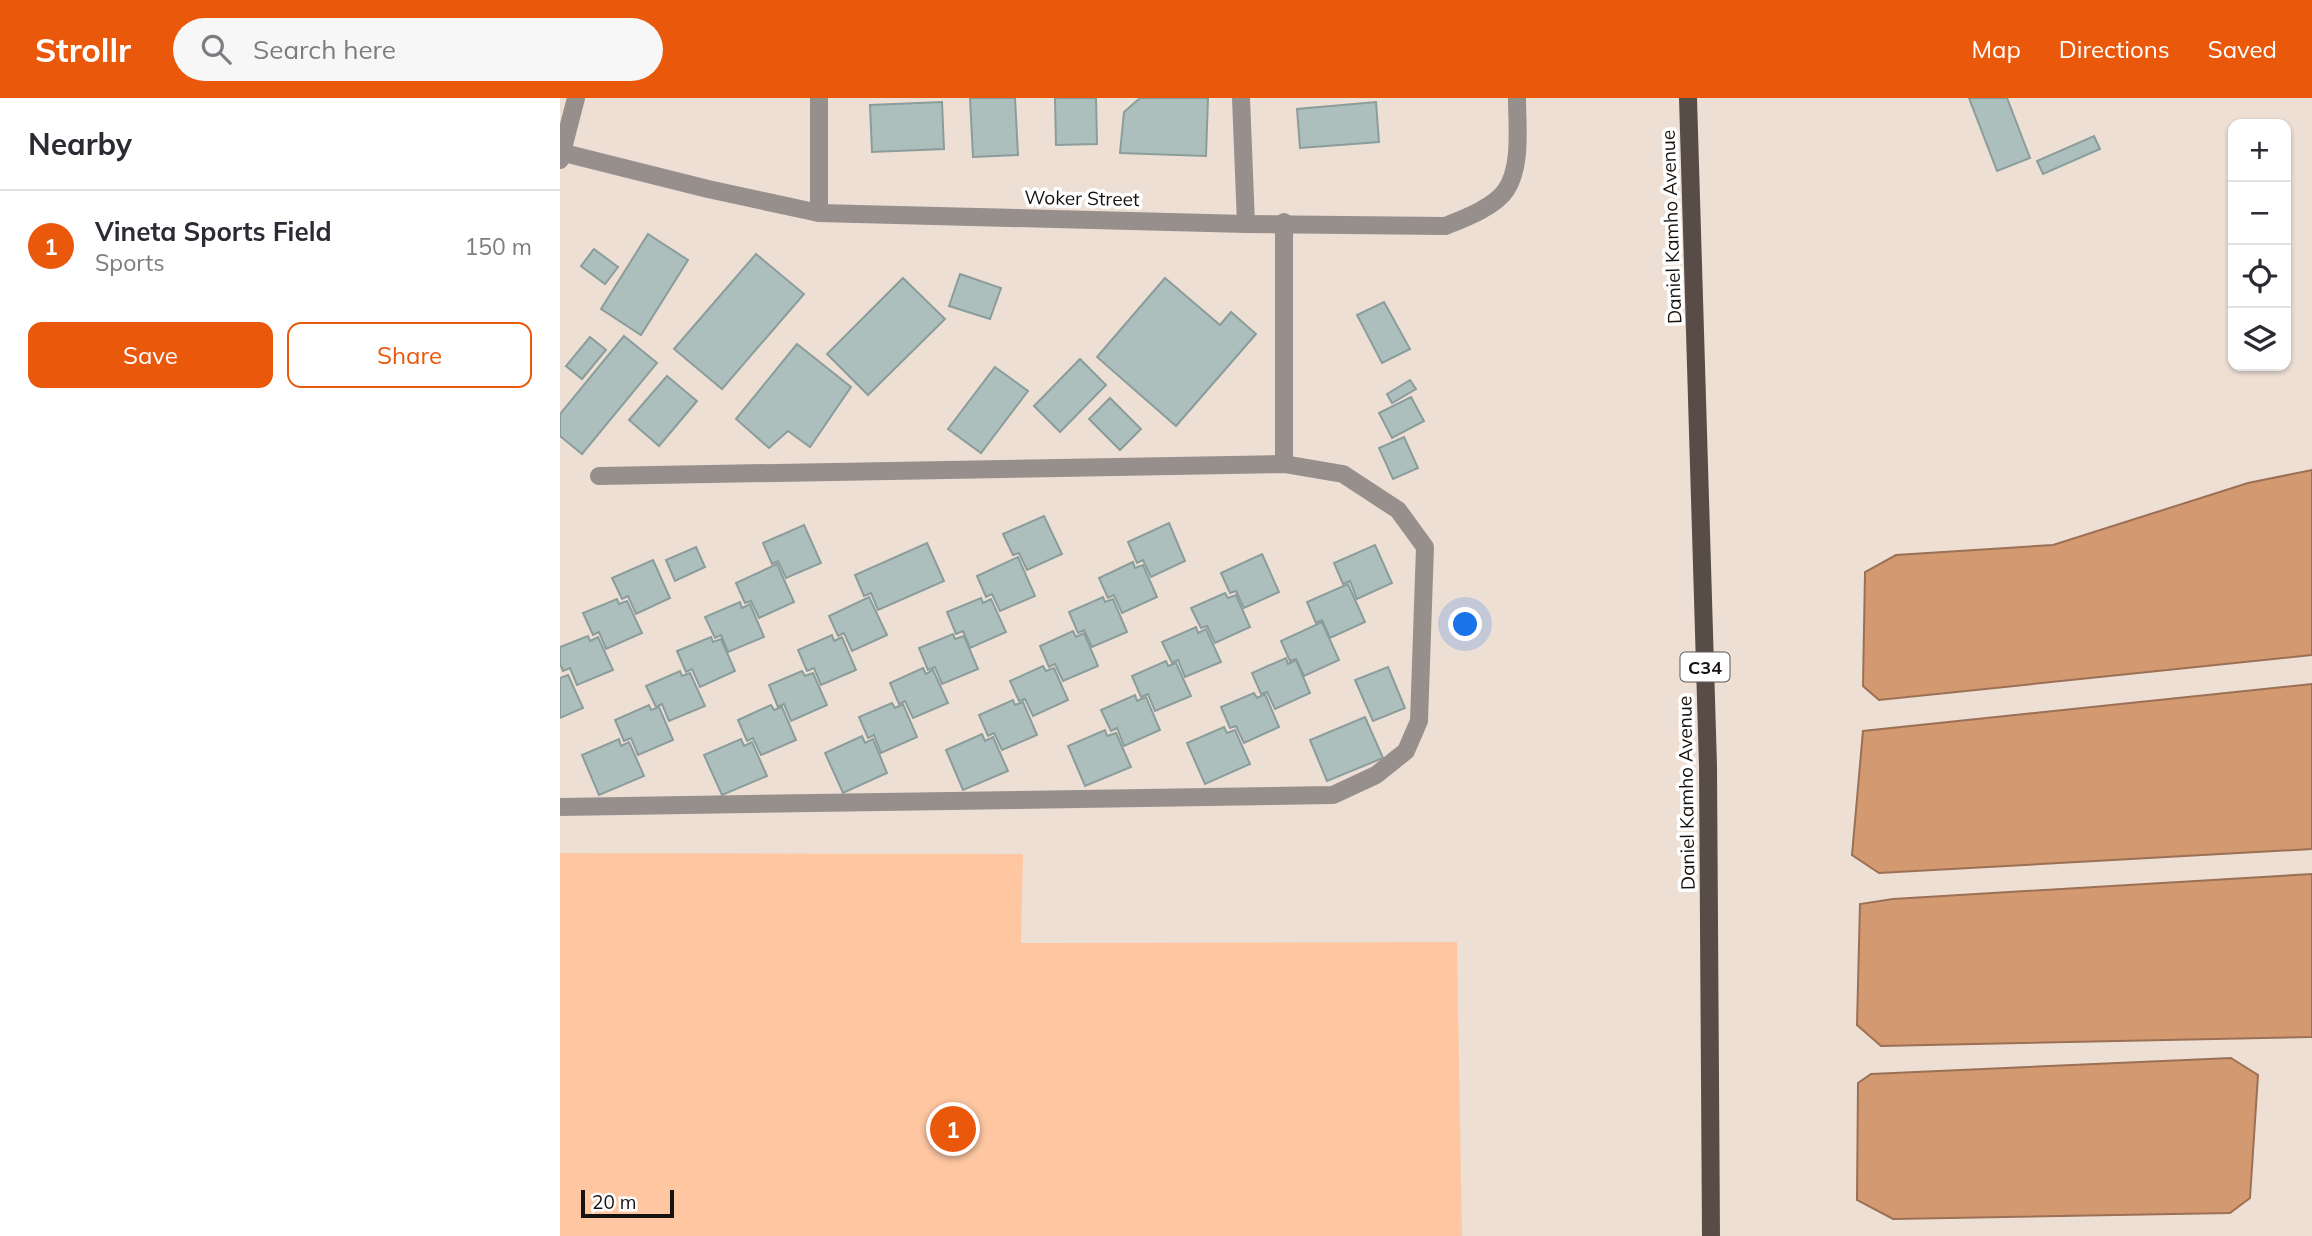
<!DOCTYPE html>
<meta charset="utf-8">
<style>
:root{--surface:#fff;--page:#f7f7f7;--text:#2b2b33;--muted:#7c7c81;--line:#e1e1e2;--accent:#ea580c}
body{margin:0;font-family:Mulish,sans-serif;background:var(--page);color:var(--text)}
.controls{position:absolute;right:21px;top:21px;display:grid;overflow:hidden;border-radius:14px;box-shadow:0 2px 5px #0004}
.controls button{width:63px;height:63px;display:grid;place-items:center;padding:0;border:0;border-bottom:2px solid var(--line);background:var(--surface);color:var(--text);font:35px sans-serif}
.scale{position:absolute;left:21px;bottom:18px;width:93px;box-sizing:border-box;padding-left:7px;border:4px solid #17120f;border-top:0;font-size:19px;line-height:24px;white-space:nowrap;color:#17120f;-webkit-text-stroke:5px #fff;paint-order:stroke}
.you{position:absolute;left:906px;top:527px;width:24px;height:24px;margin:-18px;border:5px solid #fff;border-radius:50%;background:#1a73e8;box-shadow:0 0 0 10px #1a73e833}
.badge{display:grid;place-items:center;width:46px;height:46px;border-radius:50%;background:var(--accent);color:#fff;font-size:23px;font-weight:700}
.pin{position:absolute;translate:-50% -50%;border:4px solid #fff;box-shadow:0 2px 7px #0006}
.list{margin:0;padding:0;list-style:none}
h2{display:flex;justify-content:space-between;align-items:center;height:91px;margin:0;padding:0 28px;font-size:30px}
h2 small{font-size:23px;font-weight:400;color:var(--muted)}
.list li{display:grid;grid-template-columns:46px 1fr auto;gap:21px;align-items:center;box-sizing:border-box;height:112px;padding:0 28px;border-top:2px solid var(--line)}
.list b{display:block;font-size:26px;white-space:nowrap}
.list p{margin:0;font-size:23px;white-space:nowrap;color:var(--muted)}
.list em{font-size:23px;font-style:normal;color:var(--muted)}
.actions{display:flex;gap:14px;padding:21px 28px}
.actions a{flex:1;padding:16px 0;border:2px solid var(--accent);border-radius:14px;text-align:center;font-size:24px;color:var(--accent)}
.actions .main{background:var(--accent);color:#fff}
.icon{flex:none;width:38px;height:38px;fill:none;stroke:currentColor;stroke-width:2;stroke-linecap:round;stroke-linejoin:round}
.map{position:relative;flex:none;width:1752px;height:1138px;overflow:hidden}
header{display:flex;align-items:center;gap:42px;box-sizing:border-box;height:98px;padding:0 35px;background:var(--accent);color:#fff}
header strong{font-size:33px}
nav{display:flex;gap:38px;margin-inline-start:auto;font-size:24px}
.search{width:490px;height:63px;background:var(--page);display:flex;align-items:center;gap:18px;box-sizing:border-box;padding:0 24px;border-radius:38px;color:var(--muted);font-size:26px}
main{display:flex}
aside{flex:1;background:var(--surface)}
.map>svg:first-child{display:block}
</style>
<header>
<strong>Strollr</strong>
<div class="search"><svg class="icon" aria-label="search" viewBox="0 0 24 24"><circle cx="10" cy="10" r="6"/><path d="M15 15l6 6"/></svg>Search here</div>
<nav><a>Map</a><a>Directions</a><a>Saved</a></nav>
</header>
<main>
<aside>
<h2>Nearby<small></small></h2>
<ul class="list">
<li><span class="badge">1</span><div><b>Vineta Sports Field</b><p>Sports</p></div><em>150 m</em></li>
</ul>
<div class="actions"><a class="main">Save</a><a>Share</a></div>
</aside>
<div class="map">
<svg width="1752" height="1138" viewBox="0 0 1752 1138">
<rect width="100%" height="100%" fill="#eedfd5"/>
<polygon fill="#fec7a2" points="0,755 463,756 461,845 897,844 902,1138 0,1138"/>
<g fill="#d39971" stroke="#9b7054" stroke-width="2">
<polygon points="1752,372 1752,557 1319,602 1303,588 1305,474 1336,457 1493,447 1688,385"/>
<polygon points="1752,586 1752,751 1319,775 1292,757 1303,633"/>
<polygon points="1752,776 1752,939 1321,948 1297,927 1300,806 1333,801"/>
<polygon points="1671,960 1698,977 1690,1100 1670,1115 1333,1121 1297,1102 1298,985 1311,976"/>
</g>
<g fill="#acbfbd" stroke="#8b9d9b" stroke-width="2">
<polygon points="410,0 455,0 458,57 413,59"/>
<polygon points="495,0 536,0 537,46 496,47"/>
<polygon points="580,0 648,0 646,58 560,55 564,14"/>
<polygon points="1409,0 1447,0 1470,60 1437,73"/>
<polygon points="382,4 384,51 312,54 310,7"/>
<polygon points="816,4 819,44 740,50 737,11"/>
<polygon points="1534,38 1540,51 1483,76 1477,63"/>
<polygon points="88,136 128,162 81,237 41,211"/>
<polygon points="34,151 58,169 45,186 21,168"/>
<polygon points="196,156 244,196 162,291 114,251"/>
<polygon points="400,176 441,190 430,221 389,208"/>
<polygon points="343,180 385,221 308,297 267,256"/>
<polygon points="605,180 660,227 671,214 696,236 616,328 537,259"/>
<polygon points="824,204 850,251 822,265 797,217"/>
<polygon points="64,238 97,265 22,356 0,338 0,316"/>
<polygon points="30,239 46,252 22,281 6,268"/>
<polygon points="237,246 291,289 250,349 228,333 209,350 176,321"/>
<polygon points="520,261 546,287 500,334 474,308"/>
<polygon points="435,269 468,293 421,355 388,331"/>
<polygon points="107,278 137,303 99,348 69,322"/>
<polygon points="850,282 856,291 832,305 827,296"/>
<polygon points="851,299 864,323 832,340 819,315"/>
<polygon points="550,300 581,331 560,352 529,321"/>
<polygon points="844,339 858,370 833,381 819,350"/>
<polygon points="484,418 502,456 467,472 459,455 453,457 443,436"/>
<polygon points="609,425 625,463 591,479 583,462 577,465 568,444"/>
<polygon points="244,427 261,465 226,480 218,463 212,466 203,445"/>
<polygon points="367,445 384,483 318,512 311,495 304,498 295,477"/>
<polygon points="815,447 832,485 797,501 790,483 783,486 774,465"/>
<polygon points="136,449 145,469 115,483 106,462"/>
<polygon points="702,456 719,494 684,510 676,493 670,495 661,475"/>
<polygon points="458,459 475,498 440,513 432,496 426,499 417,478"/>
<polygon points="93,462 110,500 76,516 68,498 62,501 52,480"/>
<polygon points="573,464 575,470 583,467 597,499 562,515 554,497 548,500 539,480"/>
<polygon points="217,466 234,504 199,520 191,503 185,505 176,485"/>
<polygon points="788,486 805,524 770,540 762,522 756,525 747,504"/>
<polygon points="665,495 668,500 676,497 690,529 655,545 647,528 641,530 631,510"/>
<polygon points="309,499 327,537 292,553 284,535 278,538 269,518"/>
<polygon points="543,499 545,504 553,501 567,534 532,549 524,532 518,535 509,514"/>
<polygon points="421,500 423,505 431,501 446,534 410,550 403,533 396,536 387,514"/>
<polygon points="57,501 59,506 67,503 82,535 46,551 39,534 33,537 23,515"/>
<polygon points="180,504 182,510 190,506 204,539 168,554 161,537 155,540 145,519"/>
<polygon points="762,524 779,562 744,578 736,561 730,563 721,543"/>
<polygon points="636,529 638,535 646,531 661,564 625,579 618,562 612,565 602,544"/>
<polygon points="513,533 516,539 524,535 538,568 503,583 495,566 489,569 480,548"/>
<polygon points="393,536 395,541 404,538 418,571 382,586 375,569 368,572 359,550"/>
<polygon points="272,537 274,543 282,539 296,572 261,587 254,570 247,573 238,552"/>
<polygon points="28,538 30,543 38,539 53,572 17,587 10,570 3,573 0,566 0,549"/>
<polygon points="151,539 153,544 161,541 175,573 140,589 132,571 126,574 117,553"/>
<polygon points="726,560 728,566 736,562 750,595 715,611 707,594 701,596 692,575"/>
<polygon points="606,563 608,568 616,565 631,598 595,613 588,596 581,599 572,578"/>
<polygon points="483,568 486,573 494,570 508,602 473,618 465,601 459,603 450,583"/>
<polygon points="828,569 845,610 813,623 795,582"/>
<polygon points="363,570 366,576 373,572 388,605 353,620 345,603 339,606 330,585"/>
<polygon points="120,573 122,578 130,575 145,608 109,623 102,606 96,609 86,588"/>
<polygon points="242,573 245,578 253,575 267,607 231,623 224,606 218,609 209,587"/>
<polygon points="8,577 23,610 0,620 0,580"/>
<polygon points="694,595 697,600 705,596 719,629 684,645 676,628 670,630 661,609"/>
<polygon points="575,597 577,603 586,599 600,632 564,648 557,630 551,633 541,612"/>
<polygon points="453,602 455,607 463,604 477,637 442,652 434,635 428,638 419,617"/>
<polygon points="332,605 335,610 343,606 357,639 321,655 314,637 308,640 299,619"/>
<polygon points="89,607 91,612 99,609 113,642 78,657 71,640 64,643 55,622"/>
<polygon points="211,607 214,612 222,609 236,642 201,657 193,640 187,643 178,622"/>
<polygon points="805,619 823,660 767,683 750,642"/>
<polygon points="664,629 667,635 675,632 690,666 645,686 627,645"/>
<polygon points="545,632 547,638 556,635 571,669 525,688 508,648"/>
<polygon points="422,636 425,643 433,639 448,673 403,692 386,652"/>
<polygon points="302,638 305,645 313,641 327,675 283,695 265,655"/>
<polygon points="59,641 61,648 69,644 84,678 39,697 22,657"/>
<polygon points="181,641 184,648 192,644 207,678 162,697 144,657"/>
</g>
<g fill="none" stroke-linecap="round" stroke-linejoin="round">
<g stroke="#968f8c" stroke-width="18">
<polyline points="681,0 686,126"/>
<path d="M0 54 148 91 259 115 686 126 885 128C903 121 935 109 946 92 962 68 957 28 957 0"/>
<polyline points="0,62 16,0"/>
<polyline points="259,115 259,0"/>
<polyline points="724,366 724,124"/>
<polyline points="0,709 773,697 816,677 846,653 859,623 865,449 838,412 783,376 724,366 39,378"/>
</g>
<polyline stroke="#574d46" stroke-width="18" points="1128,0 1148,668 1151,1138"/>
</g>
<g text-anchor="middle" dominant-baseline="central" stroke-width="7" stroke-linejoin="round" paint-order="stroke">
<rect fill="#fff" stroke="#5d5957" stroke-width="2" x="1120.5" y="554.5" width="49" height="29" rx="5"/>
<g font-size="18" font-weight="bold" fill="#17120f">
<text x="1145" y="569">C34</text>
</g>
<g font-size="19" fill="#17120f" stroke="#fff">
<text transform="translate(522 100) rotate(1)">Woker Street</text>
<text transform="translate(1111 129) rotate(-92)">Daniel Kamho Avenue</text>
<text transform="translate(1126 695) rotate(-91)">Daniel Kamho Avenue</text>
</g>
</g>
</svg>
<div class="controls">
<button>+</button>
<button>−</button>
<button><svg class="icon" aria-label="locate" viewBox="0 0 24 24"><circle cx="12" cy="12" r="6"/><path d="M12 2v4M12 18v4M2 12h4M18 12h4"/></svg></button>
<button><svg class="icon" aria-label="layers" viewBox="0 0 24 24"><path d="M12 4l9 5-9 5-9-5zM3 14l9 5 9-5"/></svg></button>
</div>
<div class="scale">20 m</div>
<div class="you"></div>
<div class="pin badge" style="left:393px;top:1031px">1</div>
</div>
</main>
